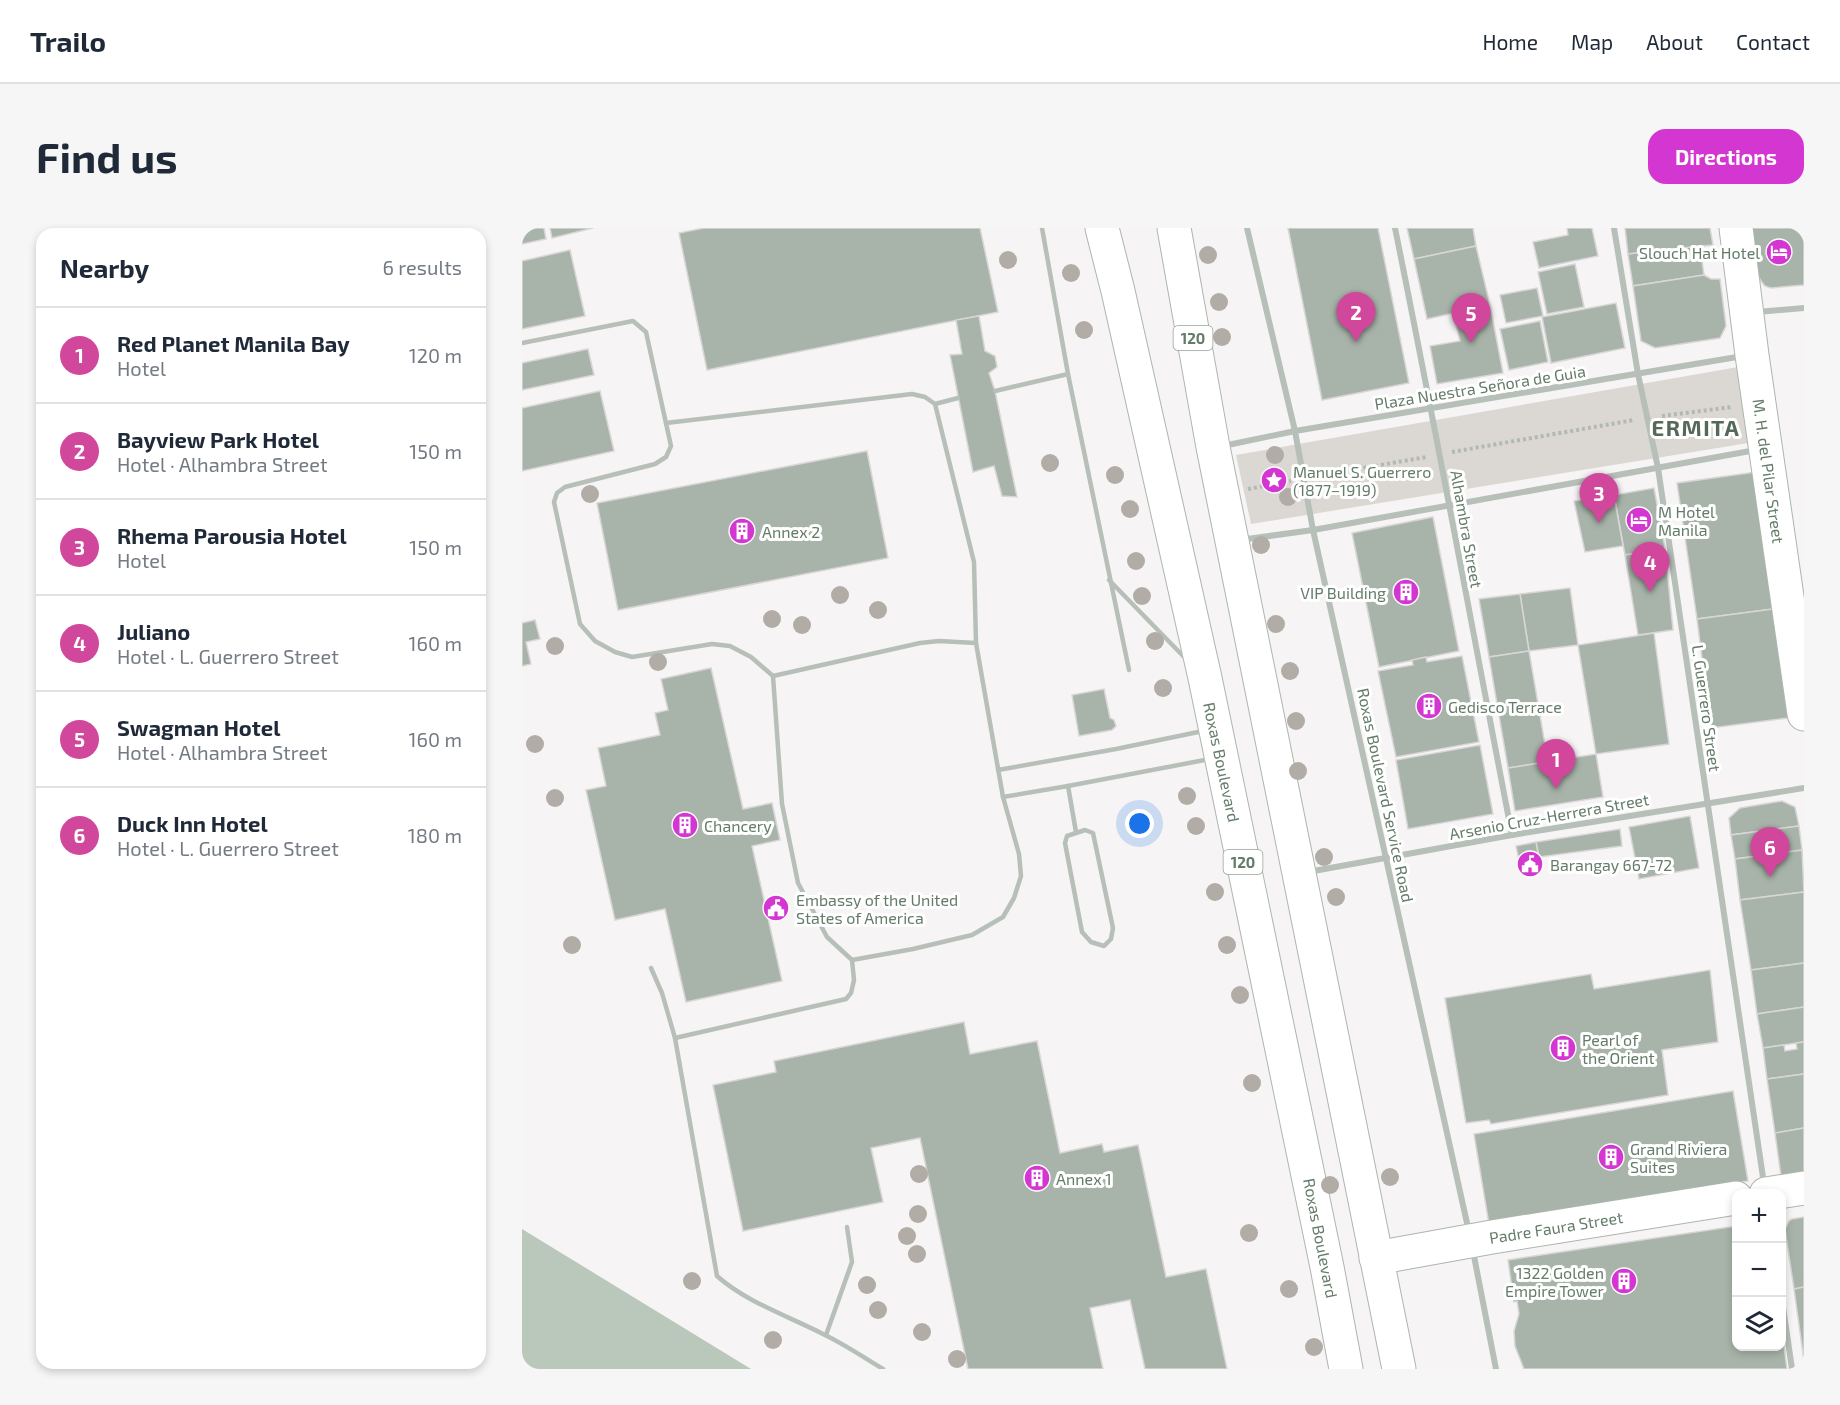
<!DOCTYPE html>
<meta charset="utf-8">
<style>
:root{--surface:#fff;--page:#f6f6f7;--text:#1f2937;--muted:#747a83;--line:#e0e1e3;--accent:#d436d2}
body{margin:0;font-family:"Exo 2",sans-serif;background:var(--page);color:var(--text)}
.controls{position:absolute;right:18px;bottom:18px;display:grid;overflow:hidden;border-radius:12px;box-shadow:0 3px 9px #0003}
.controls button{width:54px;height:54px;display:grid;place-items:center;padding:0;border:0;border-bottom:2px solid var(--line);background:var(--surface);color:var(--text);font:30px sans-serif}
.you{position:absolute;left:618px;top:596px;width:21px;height:21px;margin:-15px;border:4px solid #fff;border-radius:50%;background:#1a73e8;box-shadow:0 0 0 9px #1a73e833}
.badge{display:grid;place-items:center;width:39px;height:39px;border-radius:50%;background:var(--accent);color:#fff;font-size:20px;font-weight:700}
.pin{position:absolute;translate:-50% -50px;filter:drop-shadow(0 2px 3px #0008)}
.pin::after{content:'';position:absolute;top:32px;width:21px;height:18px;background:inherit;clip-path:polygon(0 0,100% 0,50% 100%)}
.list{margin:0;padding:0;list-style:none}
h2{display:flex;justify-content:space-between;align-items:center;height:78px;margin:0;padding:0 24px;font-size:26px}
h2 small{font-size:20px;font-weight:400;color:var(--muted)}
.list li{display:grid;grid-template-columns:39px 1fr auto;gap:18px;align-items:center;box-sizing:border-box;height:96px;padding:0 24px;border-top:2px solid var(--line)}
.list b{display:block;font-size:22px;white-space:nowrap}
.list p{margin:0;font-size:20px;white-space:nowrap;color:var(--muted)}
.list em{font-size:20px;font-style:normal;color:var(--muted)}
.icon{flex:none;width:33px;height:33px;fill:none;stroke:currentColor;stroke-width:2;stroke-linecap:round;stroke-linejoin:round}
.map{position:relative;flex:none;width:1282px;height:1141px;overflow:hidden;border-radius:18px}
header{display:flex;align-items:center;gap:36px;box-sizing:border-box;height:84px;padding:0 30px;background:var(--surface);border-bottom:2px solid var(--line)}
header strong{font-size:28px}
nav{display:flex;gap:33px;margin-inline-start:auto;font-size:21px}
.intro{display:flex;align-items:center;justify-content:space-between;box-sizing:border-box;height:144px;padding:0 36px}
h1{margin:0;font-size:42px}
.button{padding:15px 27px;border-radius:18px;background:var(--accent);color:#fff;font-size:21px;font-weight:700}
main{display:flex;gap:36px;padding:0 36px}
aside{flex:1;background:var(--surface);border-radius:18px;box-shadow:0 3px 9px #0003}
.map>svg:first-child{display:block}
</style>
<header>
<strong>Trailo</strong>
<nav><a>Home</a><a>Map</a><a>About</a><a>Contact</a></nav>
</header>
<div class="intro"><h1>Find us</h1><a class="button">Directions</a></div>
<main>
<aside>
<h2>Nearby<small>6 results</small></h2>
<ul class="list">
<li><span class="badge" style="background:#d1479c">1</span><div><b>Red Planet Manila Bay</b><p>Hotel</p></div><em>120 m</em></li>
<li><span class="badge" style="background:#d1479c">2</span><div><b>Bayview Park Hotel</b><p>Hotel · Alhambra Street</p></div><em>150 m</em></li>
<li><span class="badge" style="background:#d1479c">3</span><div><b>Rhema Parousia Hotel</b><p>Hotel</p></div><em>150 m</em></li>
<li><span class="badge" style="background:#d1479c">4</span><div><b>Juliano</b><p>Hotel · L. Guerrero Street</p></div><em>160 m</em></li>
<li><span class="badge" style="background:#d1479c">5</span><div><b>Swagman Hotel</b><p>Hotel · Alhambra Street</p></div><em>160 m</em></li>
<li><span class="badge" style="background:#d1479c">6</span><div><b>Duck Inn Hotel</b><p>Hotel · L. Guerrero Street</p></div><em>180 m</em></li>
</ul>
</aside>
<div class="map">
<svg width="1282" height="1141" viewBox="0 0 1282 1141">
<rect width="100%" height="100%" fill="#f6f4f4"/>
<polygon fill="#dbd7d3" points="1239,135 1251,211 729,296 714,227"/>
<polygon fill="#b9c8ba" points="0,1001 229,1141 0,1141"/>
<g fill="#a8b4a9" stroke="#d8d6d7" stroke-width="1.5">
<polygon points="0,0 22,0 24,11 0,16"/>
<polygon points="28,0 71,0 30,10"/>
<polygon points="182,0 458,0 476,84 185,142 157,5"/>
<polygon points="766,0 856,0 887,155 800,172"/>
<polygon points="885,0 951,0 954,18 892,31"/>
<polygon points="1045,0 1070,0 1076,28 1017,40 1011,14 1046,7"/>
<polygon points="1103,0 1188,0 1191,17 1106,26"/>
<polygon points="1230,0 1282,0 1282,57 1249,60 1243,58 1239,53 1236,47"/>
<polygon points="954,18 968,77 905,91 892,31"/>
<polygon points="1178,18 1182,47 1111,58 1106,26"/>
<polygon points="48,22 63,88 0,101 0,33"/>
<polygon points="1053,36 1062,79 1025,86 1016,44"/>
<polygon points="1182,47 1189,51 1198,51 1204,98 1198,110 1133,120 1119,113 1111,58"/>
<polygon points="1015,60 1021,88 984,95 978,67"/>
<polygon points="1094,75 1103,120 1029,135 1020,89"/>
<polygon points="968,77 981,145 915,156 908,118 938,113 931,85"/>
<polygon points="457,88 463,123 473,128 475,139 467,145 473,163 495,269 480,268 472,238 451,244 428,127 440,126 434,92"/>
<polygon points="1018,93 1026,134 987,142 978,101"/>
<polygon points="66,121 72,147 0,162 0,135"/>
<polygon points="78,163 92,223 0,243 0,180"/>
<polygon points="345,223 366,330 96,382 75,275"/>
<polygon points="1234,244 1251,381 1175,391 1155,255"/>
<polygon points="1132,260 1143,320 1103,327 1092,267"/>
<polygon points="1092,267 1101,318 1063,324 1052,273"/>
<polygon points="911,289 937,423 857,439 830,305"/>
<polygon points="1143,320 1151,402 1116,407 1103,327"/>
<polygon points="1048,360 1056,417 1007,423 998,366"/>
<polygon points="998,366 1007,423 967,429 957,371"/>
<polygon points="1251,381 1266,490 1189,500 1175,391"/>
<polygon points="13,392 18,411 4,414 9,436 0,438 0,395"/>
<polygon points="1132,405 1147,516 1074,526 1056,417"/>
<polygon points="1007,423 1026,534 986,540 967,429"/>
<polygon points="940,428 957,514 874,529 856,443 891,437 890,432 904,429 905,434"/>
<polygon points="189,440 221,581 250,575 258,612 230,618 260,753 164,774 143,681 93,692 64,562 84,558 76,520 138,507 133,485 146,482 139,451"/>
<polygon points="582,461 588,490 592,492 594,498 590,502 557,508 550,467"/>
<polygon points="958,517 971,586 886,601 874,532"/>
<polygon points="1074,526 1081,569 993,583 986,540"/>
<polygon points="1260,573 1273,579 1277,598 1209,607 1207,590 1218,580"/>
<polygon points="1168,588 1177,640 1117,651 1107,599"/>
<polygon points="1277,598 1280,622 1213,631 1209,607"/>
<polygon points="1098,601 1100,618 1017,629 1014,614"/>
<polygon points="1014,614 1019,642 1000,646 994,618"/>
<polygon points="1280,622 1282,664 1218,672 1213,631"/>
<polygon points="1282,664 1282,735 1229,742 1218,672"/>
<polygon points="1282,735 1282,779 1235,786 1229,742"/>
<polygon points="1188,742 1196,814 1140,822 1146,867 969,896 967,892 944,895 923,770 1069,746 1072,761"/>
<polygon points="1282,779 1282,814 1241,820 1235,786"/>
<polygon points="442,794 448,826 515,813 538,925 580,916 582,924 616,917 644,1049 684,1041 705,1141 623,1141 608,1072 568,1080 581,1141 446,1141 398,910 349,920 361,974 221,1003 191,857 254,844 252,833"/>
<polygon points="1282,814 1282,846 1245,851 1241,820 1262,817 1263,823 1275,821 1274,815"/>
<polygon points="1282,846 1282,900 1253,905 1245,851"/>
<polygon points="1211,863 1226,953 967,996 952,906"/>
<polygon points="1282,900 1282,945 1259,948 1253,905"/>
<polygon points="1282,989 1282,1059 1272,1061 1263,1001 1267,993 1270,991"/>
<polygon points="1214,998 1214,1118 1260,1118 1260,1103 1265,1141 1002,1141 993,1118 992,1103 997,1086 995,1073 992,1074 986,1032"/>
<polygon points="1282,1059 1282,1133 1272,1061"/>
</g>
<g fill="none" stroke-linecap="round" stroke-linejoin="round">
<defs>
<g id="secondary">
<polyline points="1214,0 1230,127 1282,486"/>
<polyline points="1244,966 1282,960"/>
<polyline points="854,1030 970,1009 1214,970"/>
</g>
<g id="highway">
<polyline points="580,0 596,63 683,450 805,1039 824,1141"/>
<polyline points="652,0 691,219 877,1141"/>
</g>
</defs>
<use href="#secondary" stroke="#acb6ae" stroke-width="35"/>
<use href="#highway" stroke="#adb5af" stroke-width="35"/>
<g stroke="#b2b9b4" stroke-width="4" stroke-dasharray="3 3" stroke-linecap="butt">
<polyline points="1140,188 1210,179"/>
<polyline points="930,224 1112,192"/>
<polyline points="794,248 905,229"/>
<polyline points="726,261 769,253"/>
</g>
<g stroke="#b7bfb9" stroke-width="4.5">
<polyline points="520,0 546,146 607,442"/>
<polyline points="0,115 111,93 124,104 149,218 144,229 133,236 43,259 35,265 32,274 58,396 73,413 93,424 110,429 190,416 208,418 229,429 251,448 260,576 276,655 305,709 330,732 332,752 329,765 324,771 153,810"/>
<polyline points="473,163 546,146"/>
<polyline points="413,176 436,170"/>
<polyline points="144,195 390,166 403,169 413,176 452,334 454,415"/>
<polyline points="587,352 665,432"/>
<polyline points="251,448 398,415 417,413 454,415 481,569 497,626 499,648 492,670 481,689 450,707 391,721 330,732"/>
<polyline points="476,542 594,521 681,503"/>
<polyline points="546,558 554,604"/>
<polyline points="481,569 546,558 688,531"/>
<polygon points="563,602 571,605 591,700 589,711 582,718 569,714 560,704 543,615 545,608"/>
<path d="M129 740 140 765 153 810 195 1048C224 1074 266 1088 301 1106 322 1116 341 1129 361 1141"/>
<polyline points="304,1107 330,1034 325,999"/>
</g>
<g stroke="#b7bfb9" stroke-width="6">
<polyline points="725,0 773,203 791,302 947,1004"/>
<path d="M873 0C914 202 951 405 990 607"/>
<polyline points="1092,0 1116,146 1136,240 1242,956"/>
<polyline points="1235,84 1282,80"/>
<polyline points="701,218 773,203 1221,128"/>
<polyline points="718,312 791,302 1234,222"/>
<polyline points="786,644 990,607 1282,560"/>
<polyline points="951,1023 974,1141"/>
<polyline points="1260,1072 1270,1141"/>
</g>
<use href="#secondary" stroke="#fff" stroke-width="33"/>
<use href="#highway" stroke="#fff" stroke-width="33"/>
</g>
<g fill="#b2aca6">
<circle cx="686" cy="27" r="9"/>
<circle cx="486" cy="32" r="9"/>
<circle cx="549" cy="45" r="9"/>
<circle cx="697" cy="74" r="9"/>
<circle cx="562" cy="102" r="9"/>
<circle cx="700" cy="109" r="9"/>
<circle cx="753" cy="227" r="9"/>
<circle cx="528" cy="235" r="9"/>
<circle cx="593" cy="247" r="9"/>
<circle cx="68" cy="266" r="9"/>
<circle cx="766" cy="269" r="9"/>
<circle cx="608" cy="281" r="9"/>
<circle cx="739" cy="317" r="9"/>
<circle cx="614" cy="333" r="9"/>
<circle cx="318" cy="367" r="9"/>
<circle cx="620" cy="368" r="9"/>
<circle cx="356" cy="382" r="9"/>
<circle cx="250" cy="391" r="9"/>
<circle cx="754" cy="396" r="9"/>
<circle cx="280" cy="397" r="9"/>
<circle cx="633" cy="413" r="9"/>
<circle cx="33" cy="418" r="9"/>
<circle cx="136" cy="434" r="9"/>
<circle cx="768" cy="443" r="9"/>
<circle cx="641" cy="460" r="9"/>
<circle cx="774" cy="493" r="9"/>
<circle cx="13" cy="516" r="9"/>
<circle cx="776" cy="543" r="9"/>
<circle cx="665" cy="568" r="9"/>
<circle cx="33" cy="570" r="9"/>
<circle cx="674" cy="598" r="9"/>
<circle cx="802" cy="629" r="9"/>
<circle cx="693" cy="664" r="9"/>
<circle cx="814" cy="669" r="9"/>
<circle cx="50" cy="717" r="9"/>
<circle cx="705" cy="717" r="9"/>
<circle cx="718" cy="767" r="9"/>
<circle cx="730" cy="855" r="9"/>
<circle cx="397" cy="946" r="9"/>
<circle cx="868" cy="949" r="9"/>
<circle cx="808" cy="957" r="9"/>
<circle cx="396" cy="986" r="9"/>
<circle cx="727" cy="1005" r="9"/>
<circle cx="385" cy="1008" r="9"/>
<circle cx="395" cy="1026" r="9"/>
<circle cx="170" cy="1053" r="9"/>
<circle cx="345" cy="1057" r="9"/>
<circle cx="767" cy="1061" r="9"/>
<circle cx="356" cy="1082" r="9"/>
<circle cx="400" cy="1104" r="9"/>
<circle cx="251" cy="1112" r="9"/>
<circle cx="792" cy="1119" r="9"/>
<circle cx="435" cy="1131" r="9"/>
</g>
<defs>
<symbol id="hotel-disc" viewBox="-11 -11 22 22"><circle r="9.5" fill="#d436d2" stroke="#fff"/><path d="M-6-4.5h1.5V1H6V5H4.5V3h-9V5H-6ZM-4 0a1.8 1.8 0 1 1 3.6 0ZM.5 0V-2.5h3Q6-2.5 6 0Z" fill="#fff"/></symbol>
<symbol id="sight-disc" viewBox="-11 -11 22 22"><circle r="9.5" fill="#d436d2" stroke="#fff"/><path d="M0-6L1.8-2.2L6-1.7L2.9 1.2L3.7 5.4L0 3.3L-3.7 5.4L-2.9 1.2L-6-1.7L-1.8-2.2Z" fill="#fff"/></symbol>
<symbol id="building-disc" viewBox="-11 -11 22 22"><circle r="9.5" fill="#d436d2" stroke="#fff"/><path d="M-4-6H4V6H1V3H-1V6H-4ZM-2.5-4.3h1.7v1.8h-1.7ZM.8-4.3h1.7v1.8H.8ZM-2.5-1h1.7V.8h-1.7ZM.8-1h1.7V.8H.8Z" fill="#fff"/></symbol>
<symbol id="civic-disc" viewBox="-11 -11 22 22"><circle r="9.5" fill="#d436d2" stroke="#fff"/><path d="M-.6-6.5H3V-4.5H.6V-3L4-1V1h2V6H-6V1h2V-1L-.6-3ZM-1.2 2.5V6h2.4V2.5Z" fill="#fff"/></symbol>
</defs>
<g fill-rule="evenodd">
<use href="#hotel-disc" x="1242" y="9" width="30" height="30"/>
<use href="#sight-disc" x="737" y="237" width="30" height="30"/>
<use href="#hotel-disc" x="1102" y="277" width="30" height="30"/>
<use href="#building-disc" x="205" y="288" width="30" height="30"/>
<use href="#building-disc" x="869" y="349" width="30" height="30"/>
<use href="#building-disc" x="892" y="463" width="30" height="30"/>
<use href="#building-disc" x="148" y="582" width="30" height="30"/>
<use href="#civic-disc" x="993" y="621" width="30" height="30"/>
<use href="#civic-disc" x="239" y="665" width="30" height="30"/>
<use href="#building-disc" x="1026" y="805" width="30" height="30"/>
<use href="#building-disc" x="1074" y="914" width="30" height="30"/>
<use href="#building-disc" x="500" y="935" width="30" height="30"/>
<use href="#building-disc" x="1087" y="1038" width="30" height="30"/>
</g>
<g text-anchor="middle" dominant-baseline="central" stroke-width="6" stroke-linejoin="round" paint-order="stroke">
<g fill="#fff" stroke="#92a396" stroke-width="1.5">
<rect x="651.5" y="98" width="39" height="24" rx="4.5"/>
<rect x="701.5" y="622" width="39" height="24" rx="4.5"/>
</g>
<g font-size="15" font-weight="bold" fill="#647c69">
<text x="671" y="110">120</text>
<text x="721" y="634">120</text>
</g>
<g font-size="16" fill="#647c69" stroke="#fff" text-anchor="start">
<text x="1238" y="24" text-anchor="end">Slouch Hat Hotel</text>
<text x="771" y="243">Manuel S. Guerrero<tspan x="771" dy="18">(1877–1919)</tspan></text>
<text x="1136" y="283">M Hotel<tspan x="1136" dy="18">Manila</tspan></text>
<text x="240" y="303">Annex 2</text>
<text x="864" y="364" text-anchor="end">VIP Building</text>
<text x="926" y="478">Gedisco Terrace</text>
<text x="182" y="597">Chancery</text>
<text x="1028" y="636">Barangay 667-72</text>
<text x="274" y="671">Embassy of the United<tspan x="274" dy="18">States of America</tspan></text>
<text x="1060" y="811">Pearl of<tspan x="1060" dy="18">the Orient</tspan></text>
<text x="1108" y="920">Grand Riviera<tspan x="1108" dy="18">Suites</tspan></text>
<text x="534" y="950">Annex 1</text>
<text x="1082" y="1044" text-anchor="end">1322 Golden<tspan x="1082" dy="18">Empire Tower</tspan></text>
</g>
<g font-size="16" fill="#647c69" stroke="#fff">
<text transform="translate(958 159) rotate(-9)">Plaza Nuestra Señora de Guia</text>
<text transform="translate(1247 243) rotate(82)">M. H. del Pilar Street</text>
<text transform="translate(945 301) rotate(80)">Alhambra Street</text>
<text transform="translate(1185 480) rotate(82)">L. Guerrero Street</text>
<text transform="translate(700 534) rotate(78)">Roxas Boulevard</text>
<text transform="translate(864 567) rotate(78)">Roxas Boulevard Service Road</text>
<text transform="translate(1027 588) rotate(-10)">Arsenio Cruz-Herrera Street</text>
<text transform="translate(1034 999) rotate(-9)">Padre Faura Street</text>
<text transform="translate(799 1010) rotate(79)">Roxas Boulevard</text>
</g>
<g font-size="22" font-weight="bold" letter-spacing="1.5" fill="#556859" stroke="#fff">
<text x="1174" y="199">ERMITA</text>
</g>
</g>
</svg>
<div class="controls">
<button>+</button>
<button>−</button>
<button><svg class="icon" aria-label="layers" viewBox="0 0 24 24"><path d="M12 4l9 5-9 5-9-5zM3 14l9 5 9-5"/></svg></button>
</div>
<div class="you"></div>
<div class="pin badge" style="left:1034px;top:561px;background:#d1479c">1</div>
<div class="pin badge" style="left:834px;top:114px;background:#d1479c">2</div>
<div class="pin badge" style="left:1077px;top:295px;background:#d1479c">3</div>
<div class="pin badge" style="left:1128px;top:364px;background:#d1479c">4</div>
<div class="pin badge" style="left:949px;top:115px;background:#d1479c">5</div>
<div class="pin badge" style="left:1248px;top:649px;background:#d1479c">6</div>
</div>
</main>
